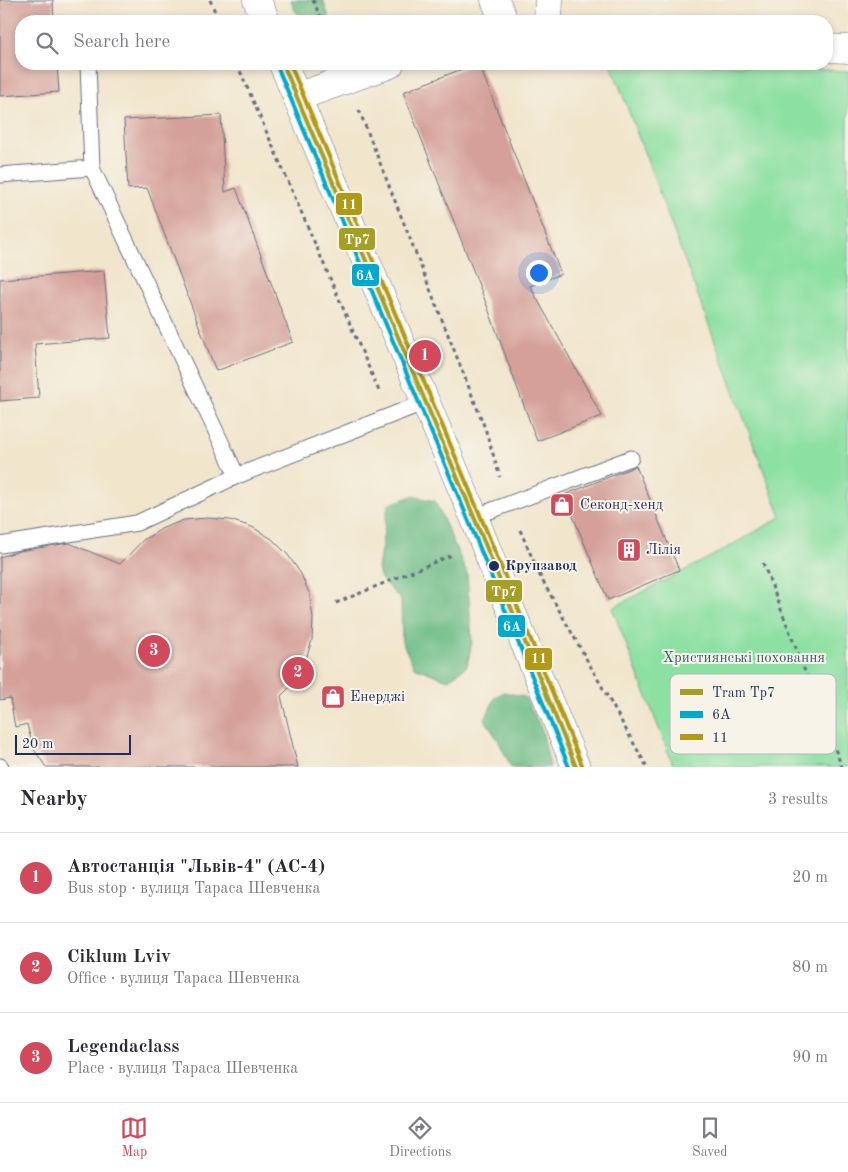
<!DOCTYPE html>
<meta charset="utf-8">
<style>
:root{--surface:#fff;--page:#f2f2f3;--text:#2b2b33;--muted:#7c7c81;--line:#e1e1e2;--accent:#d1495b}
body{margin:0;font-family:"Old Standard TT",serif;background:var(--page);color:var(--text)}
.scale{position:absolute;left:15px;bottom:12px;width:116px;box-sizing:border-box;padding-left:5px;border:2px solid #1b2f5e;border-top:0;font-size:14px;line-height:18px;white-space:nowrap;color:#1b2f5e;-webkit-text-stroke:4px #f7f3e8;paint-order:stroke}
.you{position:absolute;left:538px;top:272px;width:18px;height:18px;margin:-12px;border:4px solid #fff;border-radius:50%;background:#1a73e8;box-shadow:0 0 0 8px #1a73e833}
.badge{display:grid;place-items:center;width:32px;height:32px;border-radius:50%;background:var(--accent);color:#fff;font-size:16px;font-weight:700}
.pin{position:absolute;translate:-50% -50%;border:2px solid #fff;box-shadow:0 1px 5px #0006}
.list{margin:0;padding:0;list-style:none}
h2{display:flex;justify-content:space-between;align-items:center;height:65px;margin:0;padding:0 20px;font-size:21px}
h2 small{font-size:16px;font-weight:400;color:var(--muted)}
.list li{display:grid;grid-template-columns:32px 1fr auto;gap:15px;align-items:center;box-sizing:border-box;height:90px;padding:0 20px;border-top:1px solid var(--line)}
.list b{display:block;font-size:19px;white-space:nowrap}
.list p{margin:0;font-size:16px;white-space:nowrap;color:var(--muted)}
.list em{font-size:16px;font-style:normal;color:var(--muted)}
.icon{flex:none;width:28px;height:28px;fill:none;stroke:currentColor;stroke-width:2;stroke-linecap:round;stroke-linejoin:round}
.map{position:relative;flex:none;width:848px;height:767px;overflow:hidden}
.search{position:absolute;background:var(--surface);box-shadow:0 2px 8px #0003;left:15px;right:15px;top:15px;height:55px;display:flex;align-items:center;gap:12px;box-sizing:border-box;padding:0 18px;border-radius:20px;color:var(--muted);font-size:19px}
.sheet{height:335px;background:var(--surface)}
nav{display:flex;justify-content:space-around;align-items:center;box-sizing:border-box;height:70px;border-top:1px solid var(--line);background:var(--surface);font-size:14px;color:var(--muted)}
nav a{display:grid;justify-items:center;gap:2px}
nav .on{color:var(--accent)}
.map>svg:first-child{display:block}
</style>
<div class="map">
<svg width="848" height="767" viewBox="0 0 848 767">
<rect width="100%" height="100%" fill="#f7f3e8"/>
<filter id="ink" filterUnits="userSpaceOnUse"><feTurbulence type="fractalNoise" baseFrequency=".02" numOctaves="2"/><feDisplacementMap in="SourceGraphic" scale="10" xChannelSelector="R" yChannelSelector="G"/><feConvolveMatrix kernelMatrix="1 2 1 2 8 2 1 2 1" color-interpolation-filters="sRGB"/></filter>
<filter id="wash" filterUnits="userSpaceOnUse"><feTurbulence type="fractalNoise" baseFrequency=".0096" numOctaves="4" result="noise"/><feDisplacementMap in="SourceGraphic" scale="20" xChannelSelector="R" yChannelSelector="G"/><feGaussianBlur stdDeviation="1.12" result="paint"/><feColorMatrix in="noise" values="0 0 0 0 0 0 0 0 0 0 0 0 0 0 0 0 0 1.4 0 .05"/><feComposite in="paint" operator="in"/></filter>
<g filter="url(#wash)">
<rect width="100%" height="100%" fill="#f1e5cc"/>
<polygon fill="#8ce0a2" stroke="#548880" points="611,64 703,64 848,71 848,767 674,767 612,608 718,553 781,517"/>
<g fill="#71be88" stroke="#467673">
<polygon points="291,0 323,0 329,17 325,21 303,21 294,9"/>
<polygon points="412,496 435,501 467,573 472,642 467,666 448,680 414,667 402,642 401,600 381,579 378,569 388,505"/>
<polygon points="504,692 525,697 542,730 550,767 511,767 498,740 485,720 495,697"/>
</g>
<g id="blocks">
<g fill="#d4a099">
<polygon points="0,0 53,0 54,21 21,21 21,64 57,64 59,92 0,96"/>
<polygon points="475,64 479,64 561,274 530,286 602,416 537,441 486,303 403,92"/>
<polygon points="221,115 225,192 236,188 293,342 216,371 147,188 128,189 124,120"/>
<polygon points="104,271 110,338 35,344 39,398 0,401 0,279"/>
<polygon points="636,466 679,570 608,600 564,495"/>
<polygon points="207,518 230,520 252,527 272,539 288,555 301,574 310,595 313,618 312,640 305,662 294,683 281,696 298,767 46,767 33,748 27,724 15,727 10,698 0,700 0,557 19,551 69,543 120,564 143,540 163,528 184,520"/>
</g>
</g>
</g>
<g filter="url(#ink)">
<use href="#blocks" fill-opacity="0" stroke="#666f84" stroke-width="1"/>
<g fill="none" stroke-linecap="round" stroke-linejoin="round">
<defs>
<g id="lane">
<polyline points="92,168 237,476"/>
<polyline points="0,175 92,168 88,64"/>
<polyline points="474,517 631,458"/>
<polyline points="0,545 137,523 237,476 425,402"/>
<polyline points="0,766 1,767"/>
</g>
<g id="street">
<polyline points="495,0 504,21"/>
<polyline points="548,21 549,0"/>
<polyline points="827,48 848,49"/>
<polyline points="297,97 390,64"/>
</g>
<g id="primary">
<polyline points="257,0 266,21"/>
<polyline points="283,64 474,517 503,591 576,767"/>
</g>
</defs>
<use href="#lane" stroke="#666f84" stroke-width="17"/>
<use href="#street" stroke="#666f84" stroke-width="29"/>
<use href="#primary" stroke="#666f84" stroke-width="29"/>
<g stroke="#666f84" stroke-width="3" stroke-dasharray="4 4" stroke-linecap="butt">
<polyline points="210,0 219,21"/>
<polyline points="313,0 322,21"/>
<polyline points="237,64 379,391"/>
<polyline points="359,110 485,428 500,477"/>
<polyline points="520,530 541,578 647,767"/>
<polyline points="763,563 842,767"/>
<polyline points="336,603 452,555"/>
</g>
<use href="#lane" stroke="#fff" stroke-width="15"/>
<use href="#street" stroke="#fff" stroke-width="28"/>
<use href="#primary" stroke="#fff" stroke-width="28"/>
<defs>
<polyline id="bus-1" points="277,66 468,519 569,767"/>
<polyline id="bus-2" points="290,64 480,515 582,765"/>
</defs>
<use href="#bus-1" stroke="#f7f3e8" stroke-width="8"/>
<use href="#bus-2" stroke="#f7f3e8" stroke-width="8"/>
<use href="#bus-1" stroke="#00a9ce" stroke-width="4"/>
<use href="#bus-2" stroke="#b19a18" stroke-width="4"/>
<defs>
<polyline id="tram-1" points="283,64 474,517 576,767"/>
</defs>
<use href="#tram-1" stroke="#f7f3e8" stroke-width="8"/>
<use href="#tram-1" stroke="#a49f26" stroke-width="4"/>
</g>
</g>
<defs>
<symbol id="shop-square" viewBox="-11 -11 22 22"><rect x="-9" y="-9" width="18" height="18" rx="4" fill="#d1495b" stroke="#f7f3e8"/><path d="M-5-2.5h2.3a2.7 3.5 0 0 1 5.4 0H5L5.5 6h-11ZM-1.5-2.5h3a1.5 2.3 0 0 0-3 0Z" fill="#fff"/></symbol>
<symbol id="building-square" viewBox="-11 -11 22 22"><rect x="-9" y="-9" width="18" height="18" rx="4" fill="#d1495b" stroke="#f7f3e8"/><path d="M-4-6H4V6H1V3H-1V6H-4ZM-2.5-4.3h1.7v1.8h-1.7ZM.8-4.3h1.7v1.8H.8ZM-2.5-1h1.7V.8h-1.7ZM.8-1h1.7V.8H.8Z" fill="#fff"/></symbol>
</defs>
<g fill-rule="evenodd">
<use href="#shop-square" x="548" y="491" width="28" height="28"/>
<use href="#building-square" x="615" y="536" width="28" height="28"/>
<use href="#shop-square" x="319" y="683" width="28" height="28"/>
</g>
<circle fill="#1b2f5e" stroke="#f7f3e8" stroke-width="2" cx="494" cy="566" r="6"/>
<g text-anchor="middle" dominant-baseline="central" stroke-width="4" stroke-linejoin="round" paint-order="stroke">
<g font-size="15" fill="#1b2f5e" stroke="#f7f3e8" text-anchor="start">
<text x="580" y="505">Секонд-хенд</text>
<text x="646" y="550">Лілія</text>
<text x="350" y="697">Енерджі</text>
</g>
<g font-size="15" font-weight="bold" fill="#1b2f5e" stroke="#f7f3e8" text-anchor="start">
<text x="505" y="566">Крупзавод</text>
</g>
<g font-size="15" fill="#375b6f" stroke="#f7f3e8">
<text x="744" y="658">Християнські поховання</text>
</g>
</g>
<rect x="670" y="674" width="166" height="80" rx="8" fill="#f7f3e8" stroke="#b5b8bf" stroke-width="1"/>
<rect x="680" y="689" width="23" height="6" fill="#a49f26"/>
<rect x="680" y="711" width="23" height="7" fill="#00a9ce"/>
<rect x="680" y="734" width="23" height="6" fill="#b19a18"/>
<g font-size="14" fill="#1b2f5e">
<text x="712" y="697">Tram Тр7</text>
<text x="712" y="719">6А</text>
<text x="712" y="742">11</text>
</g>
<g stroke="#f7f3e8" stroke-width="2">
<rect x="335" y="192" width="28" height="24" rx="5" fill="#b19a18"/>
<rect x="338" y="227" width="38" height="24" rx="5" fill="#a49f26"/>
<rect x="351" y="263" width="29" height="24" rx="5" fill="#00a9ce"/>
<rect x="485" y="579" width="38" height="24" rx="5" fill="#a49f26"/>
<rect x="497" y="614" width="29" height="24" rx="5" fill="#00a9ce"/>
<rect x="524" y="647" width="29" height="24" rx="5" fill="#b19a18"/>
</g>
<g font-size="14" text-anchor="middle" font-weight="bold" fill="#fff">
<text x="349" y="209">11</text>
<text x="357" y="244">Тр7</text>
<text x="365" y="280">6А</text>
<text x="504" y="596">Тр7</text>
<text x="512" y="631">6А</text>
<text x="539" y="663">11</text>
</g>
</svg>
<div class="scale">20 m</div>
<div class="you"></div>
<div class="pin badge" style="left:425px;top:356px">1</div>
<div class="pin badge" style="left:298px;top:673px">2</div>
<div class="pin badge" style="left:154px;top:651px">3</div>
<div class="search"><svg class="icon" aria-label="search" viewBox="0 0 24 24"><circle cx="10" cy="10" r="6"/><path d="M15 15l6 6"/></svg>Search here</div>
</div>
<section class="sheet">
<h2>Nearby<small>3 results</small></h2>
<ul class="list">
<li><span class="badge">1</span><div><b>Автостанція &quot;Львів-4&quot; (АС-4)</b><p>Bus stop · вулиця Тараса Шевченка</p></div><em>20 m</em></li>
<li><span class="badge">2</span><div><b>Ciklum Lviv</b><p>Office · вулиця Тараса Шевченка</p></div><em>80 m</em></li>
<li><span class="badge">3</span><div><b>Legendaclass</b><p>Place · вулиця Тараса Шевченка</p></div><em>90 m</em></li>
</ul>
</section>
<nav>
<a class="on"><svg class="icon" aria-label="map" viewBox="0 0 24 24"><path d="M3 6l6-2 6 2 6-2v14l-6 2-6-2-6 2zM9 4v14M15 6v14"/></svg>Map</a>
<a><svg class="icon" aria-label="directions" viewBox="0 0 24 24"><path d="M12 3l9 9-9 9-9-9zM9 14v-3h6M13 9l2 2-2 2"/></svg>Directions</a>
<a><svg class="icon" aria-label="saved" viewBox="0 0 24 24"><path d="M7 4h10v16l-5-4-5 4z"/></svg>Saved</a>
</nav>
